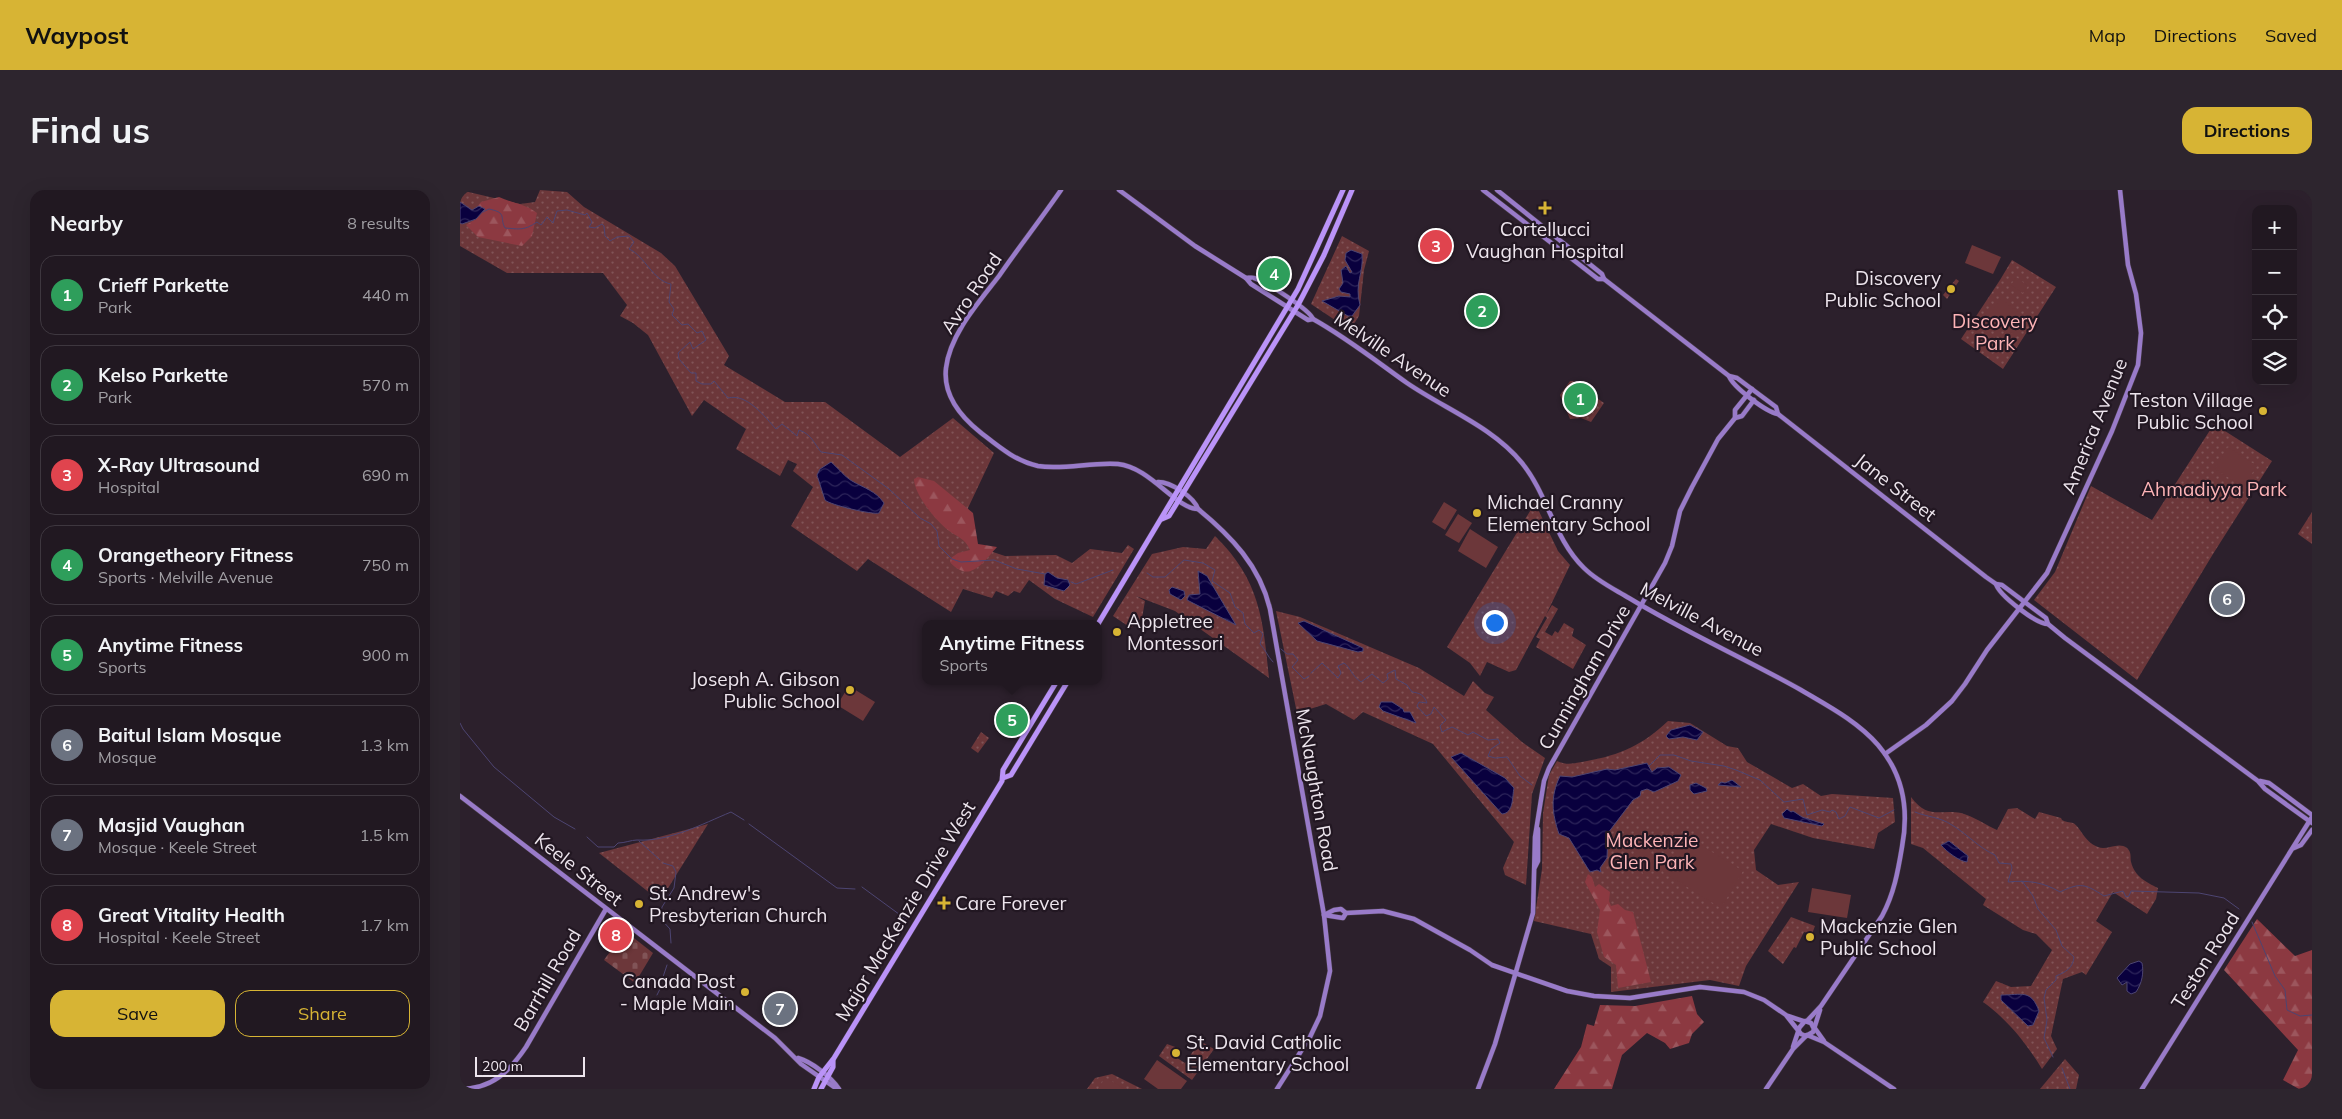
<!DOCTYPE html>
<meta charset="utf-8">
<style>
:root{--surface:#211821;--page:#2d252e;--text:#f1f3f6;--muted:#a2a0a5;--line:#3e373f;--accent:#d7b434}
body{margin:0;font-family:Mulish,sans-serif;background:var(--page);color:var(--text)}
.controls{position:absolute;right:15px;top:15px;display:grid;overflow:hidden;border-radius:10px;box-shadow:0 5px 20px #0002}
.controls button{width:45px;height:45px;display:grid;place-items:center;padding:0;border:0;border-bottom:1px solid var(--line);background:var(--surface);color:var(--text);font:25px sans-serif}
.scale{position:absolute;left:15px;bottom:12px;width:110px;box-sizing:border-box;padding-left:5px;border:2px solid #ede5ed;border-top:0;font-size:14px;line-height:18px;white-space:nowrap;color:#ede5ed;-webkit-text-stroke:4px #221722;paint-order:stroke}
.you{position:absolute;left:1034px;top:432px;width:18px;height:18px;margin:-12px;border:4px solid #fff;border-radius:50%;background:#1a73e8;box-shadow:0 0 0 8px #1a73e833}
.badge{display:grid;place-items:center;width:32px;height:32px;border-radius:50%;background:var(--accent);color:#fff;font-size:16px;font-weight:700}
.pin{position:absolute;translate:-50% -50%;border:2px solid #fff;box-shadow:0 1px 5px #0006}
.popup{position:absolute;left:462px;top:430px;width:180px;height:65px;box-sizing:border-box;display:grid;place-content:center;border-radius:10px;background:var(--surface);filter:drop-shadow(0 1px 4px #0005);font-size:16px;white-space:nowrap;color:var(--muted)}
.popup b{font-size:19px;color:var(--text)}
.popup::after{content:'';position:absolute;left:50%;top:100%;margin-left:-10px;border:10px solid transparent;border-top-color:var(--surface)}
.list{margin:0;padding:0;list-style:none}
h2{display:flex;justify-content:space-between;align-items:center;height:65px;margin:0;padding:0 20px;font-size:21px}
h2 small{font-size:16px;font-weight:400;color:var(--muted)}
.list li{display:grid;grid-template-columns:32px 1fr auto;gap:15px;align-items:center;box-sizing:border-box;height:80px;margin:0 10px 10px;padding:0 10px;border:1px solid var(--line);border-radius:15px}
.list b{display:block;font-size:19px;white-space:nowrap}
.list p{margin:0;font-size:16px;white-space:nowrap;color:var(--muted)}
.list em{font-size:16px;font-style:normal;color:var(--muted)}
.actions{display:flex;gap:10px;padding:15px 20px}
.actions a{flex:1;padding:11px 0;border:1px solid var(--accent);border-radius:15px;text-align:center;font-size:18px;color:var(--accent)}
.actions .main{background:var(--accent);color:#111}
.icon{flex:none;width:28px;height:28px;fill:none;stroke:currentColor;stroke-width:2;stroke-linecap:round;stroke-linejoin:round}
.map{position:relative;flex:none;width:1852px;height:899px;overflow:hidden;border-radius:15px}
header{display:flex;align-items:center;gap:30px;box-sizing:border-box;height:70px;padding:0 25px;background:var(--accent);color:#111}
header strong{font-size:24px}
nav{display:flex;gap:28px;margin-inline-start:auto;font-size:18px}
.intro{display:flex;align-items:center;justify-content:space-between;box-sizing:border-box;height:120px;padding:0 30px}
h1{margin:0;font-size:35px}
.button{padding:12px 22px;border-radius:15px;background:var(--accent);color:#111;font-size:18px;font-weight:700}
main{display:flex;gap:30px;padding:0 30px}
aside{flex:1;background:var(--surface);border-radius:15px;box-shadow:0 5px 20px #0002}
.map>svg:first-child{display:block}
</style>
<header>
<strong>Waypost</strong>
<nav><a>Map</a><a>Directions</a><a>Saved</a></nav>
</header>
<div class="intro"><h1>Find us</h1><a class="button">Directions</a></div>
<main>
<aside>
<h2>Nearby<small>8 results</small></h2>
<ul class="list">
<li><span class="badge" style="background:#2e9e5b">1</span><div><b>Crieff Parkette</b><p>Park</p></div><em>440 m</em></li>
<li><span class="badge" style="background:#2e9e5b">2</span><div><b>Kelso Parkette</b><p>Park</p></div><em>570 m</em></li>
<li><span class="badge" style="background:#e0444e">3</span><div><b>X-Ray Ultrasound</b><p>Hospital</p></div><em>690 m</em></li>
<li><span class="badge" style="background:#2e9e5b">4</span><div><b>Orangetheory Fitness</b><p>Sports · Melville Avenue</p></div><em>750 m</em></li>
<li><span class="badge" style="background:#2e9e5b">5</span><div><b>Anytime Fitness</b><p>Sports</p></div><em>900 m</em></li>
<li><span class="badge" style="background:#6b7280">6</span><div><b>Baitul Islam Mosque</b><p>Mosque</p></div><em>1.3 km</em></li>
<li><span class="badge" style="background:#6b7280">7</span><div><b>Masjid Vaughan</b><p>Mosque · Keele Street</p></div><em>1.5 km</em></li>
<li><span class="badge" style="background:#e0444e">8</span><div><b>Great Vitality Health</b><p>Hospital · Keele Street</p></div><em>1.7 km</em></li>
</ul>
<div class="actions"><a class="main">Save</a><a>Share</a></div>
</aside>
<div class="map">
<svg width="1852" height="899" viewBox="0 0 1852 899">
<defs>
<pattern id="green-dots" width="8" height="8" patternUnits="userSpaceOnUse" patternTransform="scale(1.25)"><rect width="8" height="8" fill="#6c373a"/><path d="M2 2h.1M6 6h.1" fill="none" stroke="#815457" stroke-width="1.8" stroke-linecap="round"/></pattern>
<pattern id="forest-firs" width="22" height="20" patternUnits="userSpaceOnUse" patternTransform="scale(1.25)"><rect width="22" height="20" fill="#8c3941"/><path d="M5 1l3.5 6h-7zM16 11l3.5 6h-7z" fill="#9c565d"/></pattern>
<pattern id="cemetery-stones" width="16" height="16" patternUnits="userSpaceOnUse" patternTransform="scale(1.25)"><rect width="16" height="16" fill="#6c373a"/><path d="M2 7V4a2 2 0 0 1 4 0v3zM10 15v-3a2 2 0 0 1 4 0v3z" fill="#815457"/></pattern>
<pattern id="water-waves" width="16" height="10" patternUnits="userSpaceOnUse" patternTransform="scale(1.25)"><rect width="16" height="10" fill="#09003e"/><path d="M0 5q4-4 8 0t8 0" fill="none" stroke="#2d255a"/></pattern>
</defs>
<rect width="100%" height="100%" fill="#2c202c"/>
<g fill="url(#green-dots)">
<polygon points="0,0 60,14 75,12 80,0 107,2 124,17 201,63 215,76 269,166 264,175 325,212 365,212 440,267 493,228 534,263 508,318 515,356 545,366 596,365 612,373 630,359 662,363 668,355 674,359 633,427 595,409 569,390 560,403 554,401 548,406 536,401 532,408 503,399 491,422 408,369 397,381 331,336 353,297 333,281 337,274 328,270 320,286 276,259 286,239 244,210 232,226 188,145 173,133 160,126 167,115 143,83 47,83 0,56"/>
<polygon points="882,46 909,61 904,80 899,126 890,140 851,114"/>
<polygon points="1552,70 1596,97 1543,179 1501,149 1540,90"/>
<polygon points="1496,89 1499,91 1487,109 1483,105"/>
<polygon points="1024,110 1036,119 1018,134 1008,123"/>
<polygon points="1110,191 1113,191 1144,213 1131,232 1121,228 1110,229 1100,205"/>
<polygon points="1754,234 1812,271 1753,364 1677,490 1574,410 1595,382 1631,296 1692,330"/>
<polygon points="1075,313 1098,361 1110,375 1086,425 1092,415 1098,419 1085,442 1092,446 1095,441 1098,443 1104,433 1114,439 1112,446 1126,455 1113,479 1076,457 1080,449 1076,447 1087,428 1085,426 1056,480 1049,482 1027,472 1020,486 1010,473 987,457"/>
<polygon points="1852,322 1852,354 1838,344"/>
<path d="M755 346C800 390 803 429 809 488L715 421 676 406 685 411 682 428 671 438 653 426 692 364 723 357 746 359Z"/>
<polygon points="816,421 840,427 959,478 1004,506 1013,491 1025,503 1034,507 1026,520 1062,552 1085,568 1072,604 1066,695 1045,685 1043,678 1054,652 973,554 903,522 894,530 866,514 837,523"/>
<path d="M1208 531 1230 533 1267 556 1278 558 1287 572 1332 598 1343 594 1361 606 1372 604 1433 608 1435 632 1418 643 1414 659 1353 648 1311 634 1294 660 1296 680 1318 695 1339 692 1286 776 1279 796 1250 790 1151 802V777L1139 769 1131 744 1074 731 1082 679 1083 623 1089 585 1097 571C1107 576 1115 573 1127 571 1160 565 1183 555 1208 531Z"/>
<polygon points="521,542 529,548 518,563 511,558"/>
<path d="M1451 607C1468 630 1480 619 1501 623 1513 626 1526 635 1537 640L1548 619 1557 618 1575 629 1579 622 1601 628 1602 630C1605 632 1610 632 1613 633 1621 637 1623 651 1638 657 1647 661 1658 651 1667 658 1672 663 1670 667 1671 672 1675 687 1686 692 1698 698L1696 709 1687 724 1653 702 1636 731 1652 742 1626 785 1622 782 1603 789 1591 846 1597 859 1582 879C1566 853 1549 831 1523 812L1536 791 1551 797 1571 796 1592 760 1576 744 1563 740 1523 715 1526 709 1463 658 1451 654Z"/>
<polygon points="248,634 200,711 139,663"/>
<polygon points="1331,727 1355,736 1352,744 1344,742 1336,758 1334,757 1323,774 1308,761"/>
<polygon points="740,851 754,859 732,890 699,866 707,854 718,858 714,866 725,873"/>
<polygon points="1605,869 1619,885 1616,899 1580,899"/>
<polygon points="652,884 682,899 627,899 635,888"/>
</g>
<g fill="url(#forest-firs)">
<path d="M39 7C52 13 66 14 77 23L72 46 62 56 18 47 6 35 16 29 19 16 16 18 21 12Z"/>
<path d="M458 287 474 291 513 323 518 354 537 357C524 371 510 395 490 372L491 368 498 363 510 360C505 348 497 347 488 340 476 331 454 304 454 289Z"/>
<polygon points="1128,684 1132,687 1135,697 1139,694 1150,702 1149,711 1151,716 1158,714 1165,720 1173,722 1191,792 1158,798 1156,775 1144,767 1137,742 1140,720 1125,692"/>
<polygon points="1797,729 1835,766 1852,760 1852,899 1839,899 1823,890 1838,860 1764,780"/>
<polygon points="1232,806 1237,824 1244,832 1232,844 1229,853 1210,859 1205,853 1187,843 1162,865 1152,899 1094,899 1121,857 1127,834 1134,836 1140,815 1175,816"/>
</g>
<polygon fill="url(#cemetery-stones)" points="165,741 193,763 175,793 144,770"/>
<g fill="#6c373a">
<polygon points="1512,55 1541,67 1533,84 1505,73"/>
<polygon points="1556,87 1568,96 1563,103 1551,95"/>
<polygon points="1541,109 1566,128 1554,145 1528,126"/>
<polygon points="1768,257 1797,276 1783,297 1755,279"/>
<polygon points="1765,293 1777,301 1772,308 1760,301"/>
<polygon points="984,312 997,320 985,340 972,332"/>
<polygon points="998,324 1012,333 999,353 985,345"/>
<polygon points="1010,339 1038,357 1026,378 998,361"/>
<polygon points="389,496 415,512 403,531 377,515"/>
<polygon points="1226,646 1283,681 1261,718 1203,682"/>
<polygon points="1188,658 1198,678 1184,685 1174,665"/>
<polygon points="1352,698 1391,705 1387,728 1348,722"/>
<polygon points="697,870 727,891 721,899 698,899 684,889"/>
<polygon points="645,888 648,889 665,899 638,899"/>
</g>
<g fill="url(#water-waves)" stroke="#4d4572">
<polygon points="0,12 12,20 19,16 25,19 16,29 2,34 0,33"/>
<path d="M891 60 902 64C904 83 894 93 900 115L892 126H888L862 111 879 106 890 107V104L881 102 879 99 883 93 881 80 886 76 890 83 892 82 885 70 886 63Z"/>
<path d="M371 272C378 278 385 287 392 291 404 298 416 301 424 313L419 323C413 325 370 315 365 310L357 285 360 279Z"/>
<polygon points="738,381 747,386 776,435 727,410 729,405 740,404"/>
<polygon points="588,382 597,388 608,390 610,395 604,401 584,395 585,384"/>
<polygon points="712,397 724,401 725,406 721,410 710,404 709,400"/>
<polygon points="844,431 903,458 903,461 898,462 857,451 838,433"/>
<polygon points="921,512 932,512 943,519 944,522 950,522 956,533 923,521 919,517"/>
<polygon points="1230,535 1243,542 1237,550 1223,547 1209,549 1206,546 1211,540"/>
<path d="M1001 563 1045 588 1054 598C1052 607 1054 623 1042 624L991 567Z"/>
<path d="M1187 573 1192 582 1197 578 1209 577 1221 585 1218 591 1194 602 1187 599 1181 601 1180 606 1173 610 1148 643 1147 668 1140 678 1141 682 1137 680 1130 682 1109 648 1099 644C1092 623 1090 607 1100 586L1112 587 1147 579 1155 580Z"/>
<polygon points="1272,590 1281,597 1258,595 1261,592 1265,593"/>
<polygon points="1236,593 1246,598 1247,601 1234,604 1230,600 1230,595"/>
<polygon points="1327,619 1331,622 1333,621 1342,627 1364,634 1362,636 1324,628 1322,624"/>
<path d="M1489 651 1508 666 1507 672C1499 671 1487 662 1481 655Z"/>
<path d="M1679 771 1682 773C1684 783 1682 793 1676 802L1671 804 1667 801V792L1662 795 1657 788 1670 774Z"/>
<path d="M1541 805C1562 805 1571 799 1579 821L1573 835 1568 836 1541 810Z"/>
</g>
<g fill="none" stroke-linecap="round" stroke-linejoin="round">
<g stroke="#4d4572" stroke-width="1">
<path d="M23 22 29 19C48 23 39 27 45 38 59 39 64 41 77 32L81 35 87 27 93 33 97 21 107 20 125 25 127 23 132 32 129 37 135 38 142 34 144 36 145 46 150 51 157 47 169 46 174 52 169 59C185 66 193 91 211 94L209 112 214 119 212 125 222 135 228 134 237 143 242 141 246 150 233 159 230 152 218 163 219 169 231 183H236V191L242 194H251L254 191 268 208C287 203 305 227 316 239L322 234 337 246 339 240C351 244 354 253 361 262L382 265 429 299 460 328 471 334 477 341 479 356 492 369 501 372 534 370 557 379 585 384"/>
<path d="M687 383 693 387H705L724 370 743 373 755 380 752 391 770 403 775 417 783 423 785 434 794 443 799 440 803 444 800 454C806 460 807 466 813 472"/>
<polyline points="611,392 616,394 653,380"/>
<polyline points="821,459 827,464 833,464 838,470 832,477 844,489 849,486"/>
<path d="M851 483 862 473 878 488 881 483 878 476 884 473C891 478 891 485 901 492L912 484 923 493 928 489 927 484 935 480 936 489 947 495 952 502C960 503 964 505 967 513L959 512 957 516 966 526 971 524 974 517 986 530 980 536 982 542 992 537 1008 545 1013 542 1028 550 1038 549 1040 553 1031 559 1028 566 1035 568 1047 567 1060 586 1072 595"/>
<polyline points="0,533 3,539 34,577 94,627 115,639"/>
<polyline points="1189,576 1200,565 1214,565 1231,571 1264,576 1276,580 1300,590 1324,612 1343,609 1347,625 1362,620 1370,622 1372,620 1376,622 1379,629 1385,626 1390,617 1419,628 1434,620"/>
<path d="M1455 622C1467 627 1480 627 1492 635 1507 644 1519 658 1535 665L1539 673 1551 674 1552 678 1548 692C1568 690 1583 692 1600 702 1621 692 1625 694 1644 706L1663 701 1666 707 1669 706 1671 701 1739 703 1764 708 1779 719"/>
<polyline points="289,634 377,698 395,699"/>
<path d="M127 647 138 657H154L158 653C165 653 171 650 177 650 209 652 242 634 271 622L284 630"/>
<polyline points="179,651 200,670"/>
<polyline points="203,673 213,676 216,682 214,698 202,717 200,728 210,739 211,753"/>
<path d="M1562 691 1573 706 1578 719 1596 740 1602 756 1614 767C1613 778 1606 782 1596 786V790L1586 800 1584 808 1587 830 1584 848 1593 867"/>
<polyline points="402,697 447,730"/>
<polyline points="1792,732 1815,786 1825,800 1827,820 1840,826 1852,825"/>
<polyline points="202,790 207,775"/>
<polyline points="197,805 201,797"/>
<polyline points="1602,878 1610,899"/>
</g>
<defs>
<g id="secondary">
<path d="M601 0C581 29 559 57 539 86 519 112 490 144 486 178 483 204 500 226 520 242 538 256 555 271 578 276 604 280 631 272 658 274 690 277 716 319 738 319"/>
<path d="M659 0 735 56 786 88 791 94 848 130 853 129C887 148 916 171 947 193 985 219 1033 237 1062 273 1088 305 1094 349 1124 378 1137 391 1154 399 1169 408 1225 442 1284 468 1341 500 1368 516 1397 531 1418 555 1443 584 1449 620 1442 657 1438 681 1434 704 1422 726L1361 816 1347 831"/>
<polyline points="1023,0 1138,89 1144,89"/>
<polyline points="1037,0 1142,84 1144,89 1269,186 1277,188 1316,217 1318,224"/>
<path d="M786 88C788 88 793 87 794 88 805 91 850 120 853 129"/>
<path d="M1269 186C1273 197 1306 222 1318 224L1526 387 1536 394 1542 395 1586 428 1588 434 1605 448 1798 591 1805 599 1852 633"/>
<polyline points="1275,228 1282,226 1294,210"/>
<path d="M698 292C711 292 734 307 738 319 771 346 800 376 810 419L864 725 870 781 860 826 850 847 817 899"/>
<path d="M1536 394C1539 405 1576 434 1588 434"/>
<polyline points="1425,564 1466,535 1492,511 1505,494 1527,460 1587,383 1652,241 1678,175 1681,143 1676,104 1668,75 1660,0"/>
<polyline points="1800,591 1809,593 1852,625"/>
<polyline points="0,606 315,848 341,874 377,899"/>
<polyline points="1834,658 1841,655 1852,640"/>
<polyline points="1075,677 1078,671 1078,639"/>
<polyline points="864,725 874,720 881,719 886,723 923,721 954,729 1010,760 1032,775 1107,801 1134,806 1170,808 1240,797 1284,802 1304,810 1326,825 1341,844 1346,846 1353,842 1360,820"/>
<polyline points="864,725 883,728 886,723"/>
<polyline points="1328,826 1343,831"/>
<polyline points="1354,837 1364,851"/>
<polyline points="1339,838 1345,831 1351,833 1353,837"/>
<polyline points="1347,845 1364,852 1434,899"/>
<polyline points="1333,857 1339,839"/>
<path d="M338 868C352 872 371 887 379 899"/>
<path d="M0 899C32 899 49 882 66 857L146 719"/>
<polyline points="1018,899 1035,854 1073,723 1075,647 1084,591 1089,578 1205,373 1212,356 1220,321 1232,297 1258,249 1275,228 1275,220 1292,199"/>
<polyline points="1306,899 1333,859 1346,846"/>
<polyline points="1682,899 1852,627"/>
</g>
<g id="primary">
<polyline points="702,329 709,326 838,115 864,65 892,0"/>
<polyline points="638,434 838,99 883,0"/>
<polyline points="543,588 551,585 608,491"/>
<polyline points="354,899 359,887 374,868 542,591 543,580 597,491"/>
<polyline points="361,899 373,877 373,870"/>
</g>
</defs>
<use href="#secondary" stroke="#473c47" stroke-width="5.5"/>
<use href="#primary" stroke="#473c47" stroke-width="6"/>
<use href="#secondary" stroke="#997bc9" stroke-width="4.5"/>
<use href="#primary" stroke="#ba93f8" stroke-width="5"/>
</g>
<g fill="#d7b434" stroke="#221722" stroke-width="2">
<path d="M1082.5 10.5h5v5h5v5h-5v5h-5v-5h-5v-5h5z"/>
<circle cx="1491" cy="99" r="5"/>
<circle cx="1803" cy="221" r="5"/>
<circle cx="1017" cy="323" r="5"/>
<circle cx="657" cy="442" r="5"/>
<circle cx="390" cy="500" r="5"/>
<path d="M481.5 705.5h5v5h5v5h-5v5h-5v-5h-5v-5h5z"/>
<circle cx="179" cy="714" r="5"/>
<circle cx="1350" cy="747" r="5"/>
<circle cx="285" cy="802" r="5"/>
<circle cx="716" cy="863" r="5"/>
</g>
<g text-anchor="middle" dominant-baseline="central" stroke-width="4.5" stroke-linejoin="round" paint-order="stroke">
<g font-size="19" fill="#ede5ed" stroke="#221722" text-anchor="start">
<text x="1085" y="39" text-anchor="middle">Cortellucci<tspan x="1085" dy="22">Vaughan Hospital</tspan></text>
<text x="1481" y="88" text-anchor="end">Discovery<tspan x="1481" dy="22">Public School</tspan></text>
<text x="1793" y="210" text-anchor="end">Teston Village<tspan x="1793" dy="22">Public School</tspan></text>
<text x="1027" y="312">Michael Cranny<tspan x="1027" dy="22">Elementary School</tspan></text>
<text x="667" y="431">Appletree<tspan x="667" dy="22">Montessori</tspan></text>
<text x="380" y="489" text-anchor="end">Joseph A. Gibson<tspan x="380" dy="22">Public School</tspan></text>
<text x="189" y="703">St. Andrew's<tspan x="189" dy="22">Presbyterian Church</tspan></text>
<text x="495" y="713">Care Forever</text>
<text x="1360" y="736">Mackenzie Glen<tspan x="1360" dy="22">Public School</tspan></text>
<text x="275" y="791" text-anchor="end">Canada Post<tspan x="275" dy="22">- Maple Main</tspan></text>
<text x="726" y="852">St. David Catholic<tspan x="726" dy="22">Elementary School</tspan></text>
</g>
<g font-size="19" fill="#ede5ed" stroke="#221722">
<text transform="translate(511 103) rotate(-56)">Avro Road</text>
<text transform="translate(933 164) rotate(34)">Melville Avenue</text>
<text transform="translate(1634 236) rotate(-68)">America Avenue</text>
<text transform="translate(1436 297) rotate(38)">Jane Street</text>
<text transform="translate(1242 429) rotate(28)">Melville Avenue</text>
<text transform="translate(1124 487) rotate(-60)">Cunningham Drive</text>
<text transform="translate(857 600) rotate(80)">McNaughton Road</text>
<text transform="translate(119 679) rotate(38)">Keele Street</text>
<text transform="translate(445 721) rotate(-59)">Major MacKenzie Drive West</text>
<text transform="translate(1745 770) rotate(-58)">Teston Road</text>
<text transform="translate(87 790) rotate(-60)">Barrhill Road</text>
</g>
<g font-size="19" fill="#feb4b7" stroke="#221722">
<text x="1535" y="131">Discovery<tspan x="1535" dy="22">Park</tspan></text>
<text x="1754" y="299">Ahmadiyya Park</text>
<text x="1192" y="650">Mackenzie<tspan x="1192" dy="22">Glen Park</tspan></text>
</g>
</g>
</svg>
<div class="controls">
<button>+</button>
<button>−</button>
<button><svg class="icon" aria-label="locate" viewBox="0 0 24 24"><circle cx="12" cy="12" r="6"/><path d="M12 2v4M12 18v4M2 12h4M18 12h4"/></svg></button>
<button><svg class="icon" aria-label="layers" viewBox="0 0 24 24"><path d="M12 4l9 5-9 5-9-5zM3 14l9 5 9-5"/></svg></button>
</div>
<div class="scale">200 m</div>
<div class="you"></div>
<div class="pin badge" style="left:1120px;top:209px;background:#2e9e5b">1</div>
<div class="pin badge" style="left:1022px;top:121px;background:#2e9e5b">2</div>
<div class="pin badge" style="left:976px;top:56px;background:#e0444e">3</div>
<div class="pin badge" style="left:814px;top:84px;background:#2e9e5b">4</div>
<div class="pin badge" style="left:552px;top:530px;background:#2e9e5b">5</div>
<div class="popup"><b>Anytime Fitness</b>Sports</div>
<div class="pin badge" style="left:1767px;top:409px;background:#6b7280">6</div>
<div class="pin badge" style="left:320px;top:819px;background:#6b7280">7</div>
<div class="pin badge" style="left:156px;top:745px;background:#e0444e">8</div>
</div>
</main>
